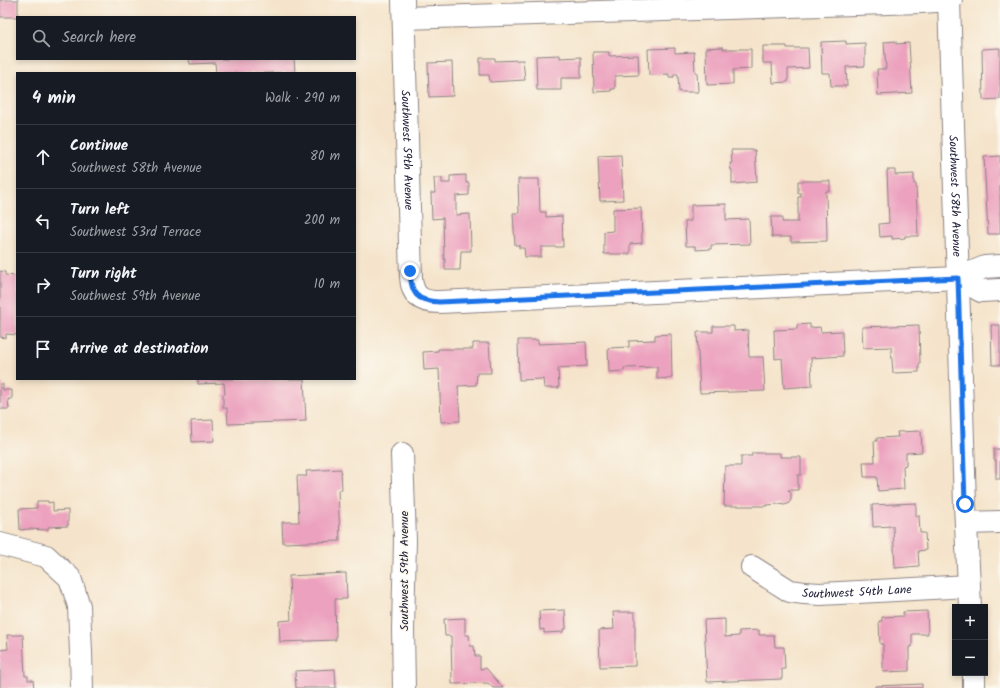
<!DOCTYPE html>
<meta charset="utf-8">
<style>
:root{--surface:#171b24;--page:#20242c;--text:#f1f3f6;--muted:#9ea1a6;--line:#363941}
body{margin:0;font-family:Kalam,sans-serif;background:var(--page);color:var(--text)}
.controls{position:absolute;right:12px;bottom:12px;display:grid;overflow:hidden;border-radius:0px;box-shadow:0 2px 6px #0003}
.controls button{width:36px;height:36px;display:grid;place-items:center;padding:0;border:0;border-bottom:1px solid var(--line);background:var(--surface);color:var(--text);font:20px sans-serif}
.stop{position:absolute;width:12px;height:12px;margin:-9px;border:3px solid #1a73e8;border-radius:50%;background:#fff}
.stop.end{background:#1a73e8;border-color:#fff;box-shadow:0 1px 4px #0008}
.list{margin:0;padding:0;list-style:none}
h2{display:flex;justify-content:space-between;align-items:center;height:52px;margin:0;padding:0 16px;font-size:17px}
h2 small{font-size:13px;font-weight:400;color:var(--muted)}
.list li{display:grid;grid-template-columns:26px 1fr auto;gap:12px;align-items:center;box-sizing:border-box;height:64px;padding:0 16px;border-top:1px solid var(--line)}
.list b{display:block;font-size:15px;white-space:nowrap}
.list p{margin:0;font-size:13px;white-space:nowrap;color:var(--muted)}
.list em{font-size:13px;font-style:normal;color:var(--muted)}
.icon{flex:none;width:22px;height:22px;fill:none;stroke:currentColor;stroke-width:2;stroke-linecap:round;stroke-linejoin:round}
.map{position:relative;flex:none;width:1000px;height:688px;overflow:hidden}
.search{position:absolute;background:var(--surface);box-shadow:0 2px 6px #0003;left:16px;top:16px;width:340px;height:44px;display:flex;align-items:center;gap:10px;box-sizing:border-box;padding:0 14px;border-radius:0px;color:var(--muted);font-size:15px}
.panel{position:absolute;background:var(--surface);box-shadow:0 2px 6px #0003;left:16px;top:72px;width:340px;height:308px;border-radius:0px}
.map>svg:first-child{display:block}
</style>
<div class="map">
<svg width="1000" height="688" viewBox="0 0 1000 688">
<rect width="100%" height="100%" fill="#fbf7ec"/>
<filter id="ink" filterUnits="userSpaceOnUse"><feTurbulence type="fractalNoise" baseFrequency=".025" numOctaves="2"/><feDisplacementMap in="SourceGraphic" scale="8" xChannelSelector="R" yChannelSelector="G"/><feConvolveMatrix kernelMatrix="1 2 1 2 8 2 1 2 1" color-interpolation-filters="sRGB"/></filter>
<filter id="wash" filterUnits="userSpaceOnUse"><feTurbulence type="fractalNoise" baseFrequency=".012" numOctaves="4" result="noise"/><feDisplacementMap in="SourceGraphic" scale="16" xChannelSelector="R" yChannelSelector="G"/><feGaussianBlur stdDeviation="0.9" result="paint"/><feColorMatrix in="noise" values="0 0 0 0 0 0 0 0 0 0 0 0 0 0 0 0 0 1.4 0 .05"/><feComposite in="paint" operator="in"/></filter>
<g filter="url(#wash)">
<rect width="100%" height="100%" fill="#f5e4cb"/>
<g id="blocks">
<g fill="#eca1be">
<rect x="0" y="0" width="18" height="17"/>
<polygon points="846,41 846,44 865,43 865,66 846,67 847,86 831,86 830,73 822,73 821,42"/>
<polygon points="896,41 896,44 909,43 912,93 878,95 877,69 886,69 884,42"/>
<polygon points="763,46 787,46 787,48 808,48 809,68 788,69 788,82 773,83 772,63 763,63"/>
<polygon points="723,47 723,49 751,49 751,69 733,70 733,84 707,85 706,48"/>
<polygon points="675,48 675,53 694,52 695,72 697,72 698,92 679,92 678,74 674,74 674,77 669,77 669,74 649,75 648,49"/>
<polygon points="1000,48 1000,99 983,100 982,49"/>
<polygon points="593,52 609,52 609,56 638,55 639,75 615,76 615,89 611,89 611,91 594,92"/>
<polygon points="560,55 560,58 581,57 581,78 561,78 561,90 537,90 536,56"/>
<polygon points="480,58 495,58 495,61 523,60 525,80 490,82 489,75 480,75"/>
<polygon points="189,59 294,59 295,72 268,73 216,73 215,63 190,64"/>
<polygon points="452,62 453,96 429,97 428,63"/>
<polygon points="731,150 755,150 757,182 732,184 732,170 731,170 730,163 732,163"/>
<polygon points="621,155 623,200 600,201 598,156"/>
<polygon points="1000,156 1000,234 988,234 984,157"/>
<polygon points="887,170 895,170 895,175 914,174 914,184 916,184 918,236 905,236 905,238 892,239 892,236 880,237 879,224 889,223"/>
<polygon points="466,175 466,183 469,183 469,195 456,196 456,215 470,214 471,251 461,251 460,270 445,270 445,259 444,259 443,218 432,219 431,193 435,193 434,178 442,178 442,183 450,183 450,176"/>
<polygon points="518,179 539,179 540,212 546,212 546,217 562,216 563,247 541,247 541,257 525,257 524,248 519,248 519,245 515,245 513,213 519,213"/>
<polygon points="798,181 830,181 830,191 826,191 827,241 791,242 791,237 772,237 771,217 782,217 782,222 798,222 798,197 801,197 801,193 798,193"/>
<polygon points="726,204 726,220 749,219 750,244 711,245 711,249 696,250 695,246 686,246 685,221 691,221 691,205"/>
<polygon points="641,208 642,243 630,244 630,254 604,254 604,232 613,231 613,209"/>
<polygon points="0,271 5,272 5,275 17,276 17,335 6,334 6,338 0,337"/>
<polygon points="810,324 810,328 820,327 821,332 842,331 843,356 811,358 812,386 784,388 782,358 775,359 774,330 797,329 797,325"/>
<polygon points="919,325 920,364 919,364 919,372 893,373 891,347 863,348 862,327"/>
<polygon points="991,325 1000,325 1000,365 992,365"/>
<polygon points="713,326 734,326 734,331 748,330 749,357 763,357 765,391 700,393 697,332 713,332"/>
<polygon points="671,334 672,378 657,379 657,367 624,368 624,371 609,372 608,348 629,347 629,341 655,340 655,335"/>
<polygon points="518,340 538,340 538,344 586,342 587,366 558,368 559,388 544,388 543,379 519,380"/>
<polygon points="473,343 489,343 491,373 477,373 476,385 458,386 460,421 441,422 439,369 424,370 423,352 438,351 438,349 473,349"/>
<polygon points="198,379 304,379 306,421 228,424 227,408 223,408 223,394 225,394 224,383 198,384"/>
<polygon points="0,384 3,384 3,390 12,390 12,399 8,399 9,409 0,409"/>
<polygon points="213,420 214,441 192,442 191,421"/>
<polygon points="921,431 922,452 906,453 906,465 903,466 904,489 878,491 877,477 864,477 863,462 875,462 874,441 877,441 877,438 898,437 897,432"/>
<polygon points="994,449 1000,449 1000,479 996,479 996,460 994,460"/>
<polygon points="752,453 780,453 780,457 801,457 801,475 798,475 798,490 788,490 791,493 791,500 788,504 784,505 779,504 767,505 767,506 724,506 725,466 741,466 741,456 752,456"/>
<polygon points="341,469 342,490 338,490 340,541 283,543 282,522 299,522 297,476 307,476 306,471"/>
<polygon points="37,501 48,501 48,503 53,502 53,511 68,510 68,526 48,527 48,530 28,529 20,530 19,509 37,508"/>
<polygon points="916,503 916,516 919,515 920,533 925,533 926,550 918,551 919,566 895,568 893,526 873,527 872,505"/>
<polygon points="346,573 347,599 335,599 336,640 280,642 279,621 291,620 289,576"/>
<polygon points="565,610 566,629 563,629 563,632 544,633 544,629 540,630 539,611"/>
<polygon points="927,611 928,634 912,634 912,647 909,647 909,671 883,672 883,644 880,644 879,621 882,621 882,617 903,616 903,612"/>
<polygon points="613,612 635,612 635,666 600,667 599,630 614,629"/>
<polygon points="465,618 465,635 469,635 470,646 474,646 475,656 480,656 480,669 486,668 503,688 493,688 488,683 452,684 451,636 445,636 444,619"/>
<polygon points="725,619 725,637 739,636 739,631 759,630 759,635 774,635 775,647 784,647 785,669 782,669 782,679 707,682 704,620"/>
<polygon points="7,635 23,635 25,676 28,676 28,680 33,680 34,688 0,688 0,650 8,649"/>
<polygon points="335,669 336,688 296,688 295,671"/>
<polygon points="922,684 922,688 875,688 875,686"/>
</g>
</g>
</g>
<g filter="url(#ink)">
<use href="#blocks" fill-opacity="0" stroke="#8c8383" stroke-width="1"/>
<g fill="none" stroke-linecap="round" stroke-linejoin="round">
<defs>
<g id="minor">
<path id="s1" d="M403 0 411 277C412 296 421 302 439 302L958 278 985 267 1000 266"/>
<path id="s2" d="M949 0 965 504 970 607"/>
<polyline points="404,18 921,2 951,0"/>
<polyline points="958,278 981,291 1000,290"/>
<polyline points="402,454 405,540 403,629 404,688"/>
<polyline points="966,523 1000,522"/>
<polyline points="0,544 46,556 70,578 79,606 81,652 82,688"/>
<path id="s3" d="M752 567 790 591 804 593 820 594 840 593 969 586"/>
<polyline points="974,673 974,688"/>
</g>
</defs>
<use href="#minor" stroke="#8c8383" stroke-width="24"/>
<use href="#minor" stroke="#fff" stroke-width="22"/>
</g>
</g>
<g fill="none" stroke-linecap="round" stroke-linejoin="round" filter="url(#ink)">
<path stroke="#1a73e8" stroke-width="5" d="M410 271C411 294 416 301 439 302L958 278 965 504"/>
</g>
<g text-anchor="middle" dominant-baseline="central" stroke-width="3" stroke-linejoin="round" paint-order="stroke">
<g font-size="12" fill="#22223b" stroke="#fbf7ec">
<text stroke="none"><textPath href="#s1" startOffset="150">Southwest 59th Avenue</textPath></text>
<text stroke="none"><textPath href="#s2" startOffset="196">Southwest 58th Avenue</textPath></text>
<text transform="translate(404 571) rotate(-90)">Southwest 59th Avenue</text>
<text stroke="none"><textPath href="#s3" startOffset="112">Southwest 54th Lane</textPath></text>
</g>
</g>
</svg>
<div class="controls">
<button>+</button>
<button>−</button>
</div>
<div class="stop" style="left:965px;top:504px"></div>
<div class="stop end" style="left:410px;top:271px"></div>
<div class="search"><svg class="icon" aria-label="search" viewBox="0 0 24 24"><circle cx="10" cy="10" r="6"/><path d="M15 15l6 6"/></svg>Search here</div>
<section class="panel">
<h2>4 min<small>Walk · 290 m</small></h2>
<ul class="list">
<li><svg class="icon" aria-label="ahead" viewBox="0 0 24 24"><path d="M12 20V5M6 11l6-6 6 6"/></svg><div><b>Continue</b><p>Southwest 58th Avenue</p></div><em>80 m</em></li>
<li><svg class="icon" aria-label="left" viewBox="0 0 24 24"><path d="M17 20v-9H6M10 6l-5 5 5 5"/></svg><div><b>Turn left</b><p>Southwest 53rd Terrace</p></div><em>200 m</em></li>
<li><svg class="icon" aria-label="right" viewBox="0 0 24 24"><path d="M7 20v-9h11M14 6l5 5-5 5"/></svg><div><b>Turn right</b><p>Southwest 59th Avenue</p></div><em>10 m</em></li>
<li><svg class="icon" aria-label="arrive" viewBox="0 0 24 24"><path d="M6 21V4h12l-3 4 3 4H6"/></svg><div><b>Arrive at destination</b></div></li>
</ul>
</section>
</div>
